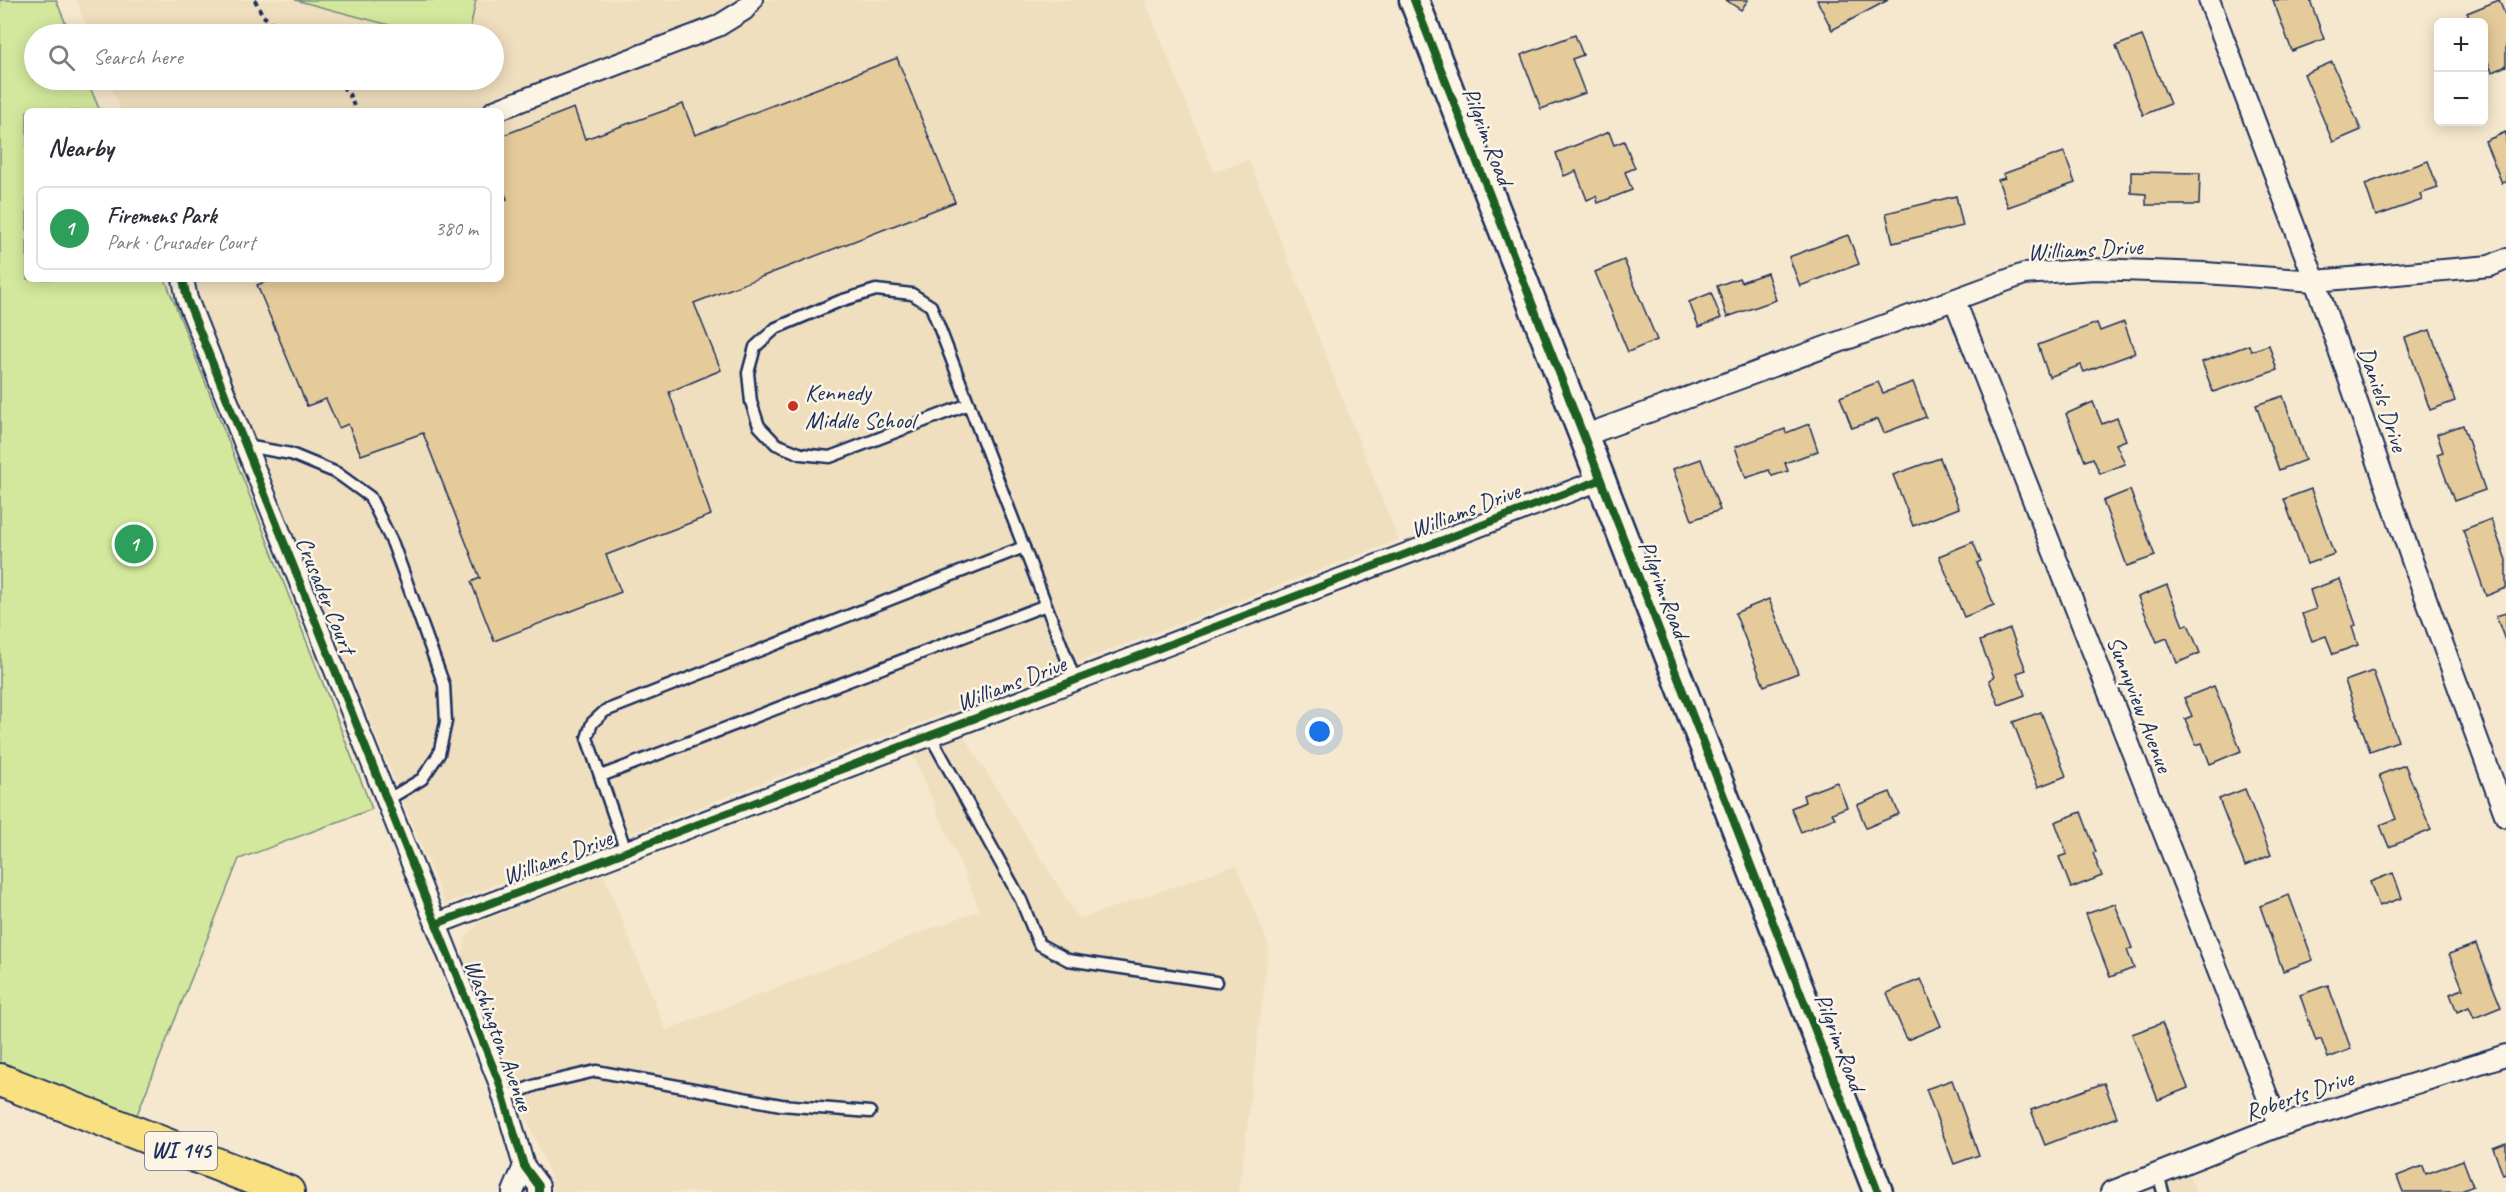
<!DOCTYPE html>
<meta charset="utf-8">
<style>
:root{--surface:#fff;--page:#f7f7f7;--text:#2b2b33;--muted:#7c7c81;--line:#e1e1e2;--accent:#c8321e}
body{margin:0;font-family:Caveat,sans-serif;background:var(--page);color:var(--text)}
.controls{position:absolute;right:18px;top:18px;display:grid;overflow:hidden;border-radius:9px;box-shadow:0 3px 15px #0003}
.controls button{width:54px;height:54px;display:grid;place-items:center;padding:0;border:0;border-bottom:2px solid var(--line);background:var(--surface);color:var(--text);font:30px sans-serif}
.you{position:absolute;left:1320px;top:732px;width:21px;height:21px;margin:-15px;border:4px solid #fff;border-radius:50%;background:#1a73e8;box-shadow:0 0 0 9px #1a73e833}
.badge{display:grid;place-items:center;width:39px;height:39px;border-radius:50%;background:var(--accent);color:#fff;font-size:20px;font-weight:700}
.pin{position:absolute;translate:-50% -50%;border:3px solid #fff;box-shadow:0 2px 6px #0006}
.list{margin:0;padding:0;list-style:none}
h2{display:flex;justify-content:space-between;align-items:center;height:78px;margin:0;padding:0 24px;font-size:26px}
h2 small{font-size:20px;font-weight:400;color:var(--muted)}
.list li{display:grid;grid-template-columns:39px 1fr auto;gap:18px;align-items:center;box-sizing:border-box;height:84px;margin:0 12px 12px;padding:0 12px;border:2px solid var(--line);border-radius:9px}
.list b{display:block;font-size:22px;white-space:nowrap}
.list p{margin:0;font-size:20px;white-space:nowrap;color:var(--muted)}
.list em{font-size:20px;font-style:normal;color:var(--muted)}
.icon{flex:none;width:33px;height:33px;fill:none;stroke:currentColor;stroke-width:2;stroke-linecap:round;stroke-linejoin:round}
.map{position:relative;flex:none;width:2506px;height:1192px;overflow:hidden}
.search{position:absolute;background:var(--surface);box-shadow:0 3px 15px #0003;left:24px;top:24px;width:480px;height:66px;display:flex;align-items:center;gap:15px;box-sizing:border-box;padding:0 21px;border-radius:33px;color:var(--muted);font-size:22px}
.panel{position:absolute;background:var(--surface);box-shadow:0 3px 15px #0003;left:24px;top:108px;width:480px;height:174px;border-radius:9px}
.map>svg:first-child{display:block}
</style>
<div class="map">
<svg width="2506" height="1192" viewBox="0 0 2506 1192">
<rect width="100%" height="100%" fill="#f5e8ce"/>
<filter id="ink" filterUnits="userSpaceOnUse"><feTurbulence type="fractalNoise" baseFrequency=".0167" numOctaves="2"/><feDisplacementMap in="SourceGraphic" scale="12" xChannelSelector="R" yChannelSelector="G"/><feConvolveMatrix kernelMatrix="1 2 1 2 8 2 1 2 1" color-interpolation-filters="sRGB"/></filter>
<g filter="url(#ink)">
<g fill="#f0dfbe">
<polygon points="76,0 1145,0 1214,172 1249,160 1398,540 445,904 190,279 501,279 501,111 121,111 108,80 494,80 494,34 90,34"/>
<polygon points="963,735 1079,919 1236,865 1269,946 1239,1192 554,1192 552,1180 468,978 462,958 465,939 478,923 603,873 666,1030 980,910 912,753"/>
<polygon points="2189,1175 2196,1192 2143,1192"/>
</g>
<g fill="#d3e89d" stroke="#778c7e" stroke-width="1.5">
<polygon points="0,0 56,0 70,34 34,34 34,80 87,80 100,111 27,111 27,279 165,279 372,809 239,859 136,1117 0,1066"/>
<polygon points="295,0 476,0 469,34 423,34"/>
</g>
<g fill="#e5cb9a" stroke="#1b2f5e" stroke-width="1.5">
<polygon points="1726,0 1748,0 1741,10"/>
<polygon points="1817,0 1888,0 1832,30"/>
<polygon points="2273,0 2310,0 2324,39 2292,51"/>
<polygon points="2499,0 2506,17 2506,66 2492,72 2484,52 2484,22 2471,22 2467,13"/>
<polygon points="1575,35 1583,55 1572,59 1585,93 1541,109 1521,55"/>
<polygon points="2142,36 2170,104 2143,115 2116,46"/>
<polygon points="897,58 955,202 694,303 721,370 669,392 711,515 606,555 621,592 494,641 471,582 480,578 423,433 361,455 348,424 339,428 326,399 307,406 257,285 272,279 501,279 501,201 507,199 501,184 501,136 574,108 585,139 683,104 695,135"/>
<polygon points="2332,62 2361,130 2333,142 2304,74"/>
<polygon points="1609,132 1614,145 1624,141 1635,168 1625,172 1632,190 1598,203 1596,196 1587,200 1576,171 1564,176 1556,153"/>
<polygon points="2506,132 2506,182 2502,183 2485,141"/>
<polygon points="2064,152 2075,183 2008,207 1998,180 2005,178 2003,174"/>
<polygon points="2428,161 2438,188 2420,194 2422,200 2376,216 2365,184"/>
<polygon points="2131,172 2200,173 2199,205 2146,205 2146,194 2131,193"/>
<polygon points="1956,196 1963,226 1893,243 1886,213"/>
<polygon points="1848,235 1859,264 1800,286 1789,257"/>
<polygon points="1624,260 1657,340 1628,352 1595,272"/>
<polygon points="1767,273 1776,300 1727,317 1717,286 1739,278 1741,282"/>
<polygon points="1711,293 1721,318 1699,327 1689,302"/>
<polygon points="2124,322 2135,353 2084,372 2081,365 2049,377 2038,345 2097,323 2100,331"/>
<polygon points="2430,330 2455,401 2430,410 2405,338"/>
<polygon points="2249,345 2251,351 2269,345 2277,370 2213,392 2202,362"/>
<polygon points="1878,382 1883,393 1913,382 1926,417 1884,433 1878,419 1852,428 1840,397"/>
<polygon points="2283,396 2305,460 2279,470 2256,405"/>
<polygon points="2093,402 2102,424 2117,418 2126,440 2116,444 2125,464 2100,474 2093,458 2085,461 2066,414"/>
<polygon points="1809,424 1818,451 1785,463 1788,471 1772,476 1769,470 1746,478 1735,447 1785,429 1786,433"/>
<polygon points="2463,425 2485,490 2454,501 2437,454 2443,452 2437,434"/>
<polygon points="1940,458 1959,508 1913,526 1893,475"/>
<polygon points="1701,459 1720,510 1692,520 1673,469"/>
<polygon points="2311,489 2334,554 2307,564 2284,499"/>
<polygon points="2130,490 2155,556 2127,566 2103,501"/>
<polygon points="2491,519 2506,560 2506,588 2486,596 2463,530"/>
<polygon points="1973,542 1981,561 1977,563 1994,605 1964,617 1939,556"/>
<polygon points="2340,579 2356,625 2352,627 2358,645 2333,654 2326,636 2312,641 2302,614 2316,609 2310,590"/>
<polygon points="2167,585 2183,626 2188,624 2200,653 2177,663 2167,638 2157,642 2138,597"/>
<polygon points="1769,599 1798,673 1764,686 1735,613"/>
<polygon points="2506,613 2506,643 2496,616"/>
<polygon points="2010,629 2026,670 2017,673 2025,695 1999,705 1989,680 1994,677 1980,641"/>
<polygon points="2373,671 2398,741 2370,751 2345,681"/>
<polygon points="2214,686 2241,751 2210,764 2202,743 2196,745 2185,719 2192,716 2184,698"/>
<polygon points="2041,712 2066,776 2038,787 2013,722"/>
<polygon points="2405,765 2431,830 2389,847 2380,825 2396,819 2379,775"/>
<polygon points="1837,782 1847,807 1832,813 1835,818 1801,832 1791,808 1805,802 1803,795"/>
<polygon points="2245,789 2271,855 2245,866 2219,799"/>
<polygon points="1890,792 1899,814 1866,828 1857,805"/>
<polygon points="2081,812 2096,852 2093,853 2102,876 2071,888 2059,857 2067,854 2055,822"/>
<polygon points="2393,873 2402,898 2379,906 2370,882"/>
<polygon points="2289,895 2313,960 2283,971 2260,906"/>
<polygon points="2115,904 2132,948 2127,950 2134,968 2110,977 2086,914"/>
<polygon points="2476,944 2501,1007 2474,1018 2469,1007 2457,1012 2450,994 2463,989 2449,954"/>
<polygon points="1921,979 1941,1026 1907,1040 1887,993"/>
<polygon points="2328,985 2351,1049 2328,1058 2321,1039 2316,1041 2300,995"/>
<polygon points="2162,1023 2188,1088 2158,1100 2132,1034"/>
<polygon points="1952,1080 1979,1155 1954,1164 1926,1089"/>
<polygon points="2104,1083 2117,1117 2045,1145 2031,1110"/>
<polygon points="2506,1143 2506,1174 2503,1175 2493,1148"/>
<polygon points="2463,1160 2473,1186 2459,1192 2403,1192 2397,1176 2423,1166 2426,1174"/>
</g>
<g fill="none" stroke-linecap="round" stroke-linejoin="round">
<defs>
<g id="lane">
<polyline points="969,404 830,457 801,454 776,444 759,426 751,402 748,373 755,347 776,328 840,301 876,290 912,294 931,306 1075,680"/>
<polyline points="246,446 291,454 337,473 370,497 393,544 444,685 446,722 439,754 422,779 387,800"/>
<polyline points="930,735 1021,900 1039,944 1068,960 1216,982"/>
<polyline points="601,776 1046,605"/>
<polyline points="626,851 587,738 592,723 605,711 1024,547"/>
<polyline points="504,1097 536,1085 596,1071 781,1105 870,1112"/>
<polyline points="2158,1174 2163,1192"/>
</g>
<g id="street">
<polyline points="2209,0 2315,281 2413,563 2506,817"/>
<polyline points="494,111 718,26 744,10 752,0"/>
<polyline points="183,279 187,299 499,1082 524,1166 539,1186 539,1192"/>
<polyline points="1955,301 2279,1126"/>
<polyline points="1583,436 2024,274 2094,269 2205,273 2315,281 2490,266 2506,259"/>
<polyline points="436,924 1600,480"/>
<polyline points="513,1192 524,1166"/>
<polyline points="2111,1192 2279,1126 2506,1055"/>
</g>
<polyline id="secondary" points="1414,0 1878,1192"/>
<polyline id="primary" points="0,1080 288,1192"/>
</defs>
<use href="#lane" stroke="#1b2f5e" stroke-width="15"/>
<use href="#street" stroke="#1b2f5e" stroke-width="24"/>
<use href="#secondary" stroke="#1b2f5e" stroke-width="33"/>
<use href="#primary" stroke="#1b2f5e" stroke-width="36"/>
<g stroke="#1b2f5e" stroke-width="4" stroke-dasharray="4.5 4.5" stroke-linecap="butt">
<polyline points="255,0 263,16 288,34"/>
<polyline points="337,80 349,94 356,111"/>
</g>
<use href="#lane" stroke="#fcf5e5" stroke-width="10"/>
<use href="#street" stroke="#fcf5e5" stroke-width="20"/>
<use href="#secondary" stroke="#fcf5e5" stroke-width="28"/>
<use href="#primary" stroke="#f9e181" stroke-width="32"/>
<defs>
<g id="cycleway">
<polyline points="1414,0 1878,1192"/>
<polyline points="183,279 187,299 499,1082 524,1166 539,1186 539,1192"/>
<polyline points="436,924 1600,480"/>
</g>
</defs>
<use href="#cycleway" stroke="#fcf5e5" stroke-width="11"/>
<use href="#cycleway" stroke="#1b5e20" stroke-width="8"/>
</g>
</g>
<circle fill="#c8321e" stroke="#fcf5e5" stroke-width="2" cx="793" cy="406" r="6"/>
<g text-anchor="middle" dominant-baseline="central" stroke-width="5" stroke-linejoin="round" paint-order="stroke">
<rect fill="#fcf5e5" stroke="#5e6a86" stroke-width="1.5" x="145" y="1132" width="72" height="38" rx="4.5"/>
<g font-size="22" font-weight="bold" fill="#1b2f5e">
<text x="181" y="1151">WI 145</text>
</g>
<g font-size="24" fill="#1b2f5e" stroke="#fcf5e5">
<text transform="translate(1488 136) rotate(69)">Pilgrim Road</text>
<text transform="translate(2085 249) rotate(-3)">Williams Drive</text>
<text transform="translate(2383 399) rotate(71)">Daniels Drive</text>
<text transform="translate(1465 510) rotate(-21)">Williams Drive</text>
<text transform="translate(1664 589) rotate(69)">Pilgrim Road</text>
<text transform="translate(326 595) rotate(68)">Crusader Court</text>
<text transform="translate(1011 683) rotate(-21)">Williams Drive</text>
<text transform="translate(2140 704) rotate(69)">Sunnyview Avenue</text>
<text transform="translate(557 857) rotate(-21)">Williams Drive</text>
<text transform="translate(499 1035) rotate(70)">Washington Avenue</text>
<text transform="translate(1840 1042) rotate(69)">Pilgrim Road</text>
<text transform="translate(2299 1095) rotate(-19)">Roberts Drive</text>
</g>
<g font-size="24" fill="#1b2f5e" stroke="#fcf5e5" text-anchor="start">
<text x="805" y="392">Kennedy<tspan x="805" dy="28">Middle School</tspan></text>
</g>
</g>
</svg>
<div class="controls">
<button>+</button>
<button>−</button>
</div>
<div class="you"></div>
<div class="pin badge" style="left:134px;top:544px;background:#2e9e5b">1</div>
<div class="search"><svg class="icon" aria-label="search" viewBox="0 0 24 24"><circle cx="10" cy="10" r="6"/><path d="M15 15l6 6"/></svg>Search here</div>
<section class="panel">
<h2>Nearby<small></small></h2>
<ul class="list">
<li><span class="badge" style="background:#2e9e5b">1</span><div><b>Firemens Park</b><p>Park · Crusader Court</p></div><em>380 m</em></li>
</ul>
</section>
</div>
